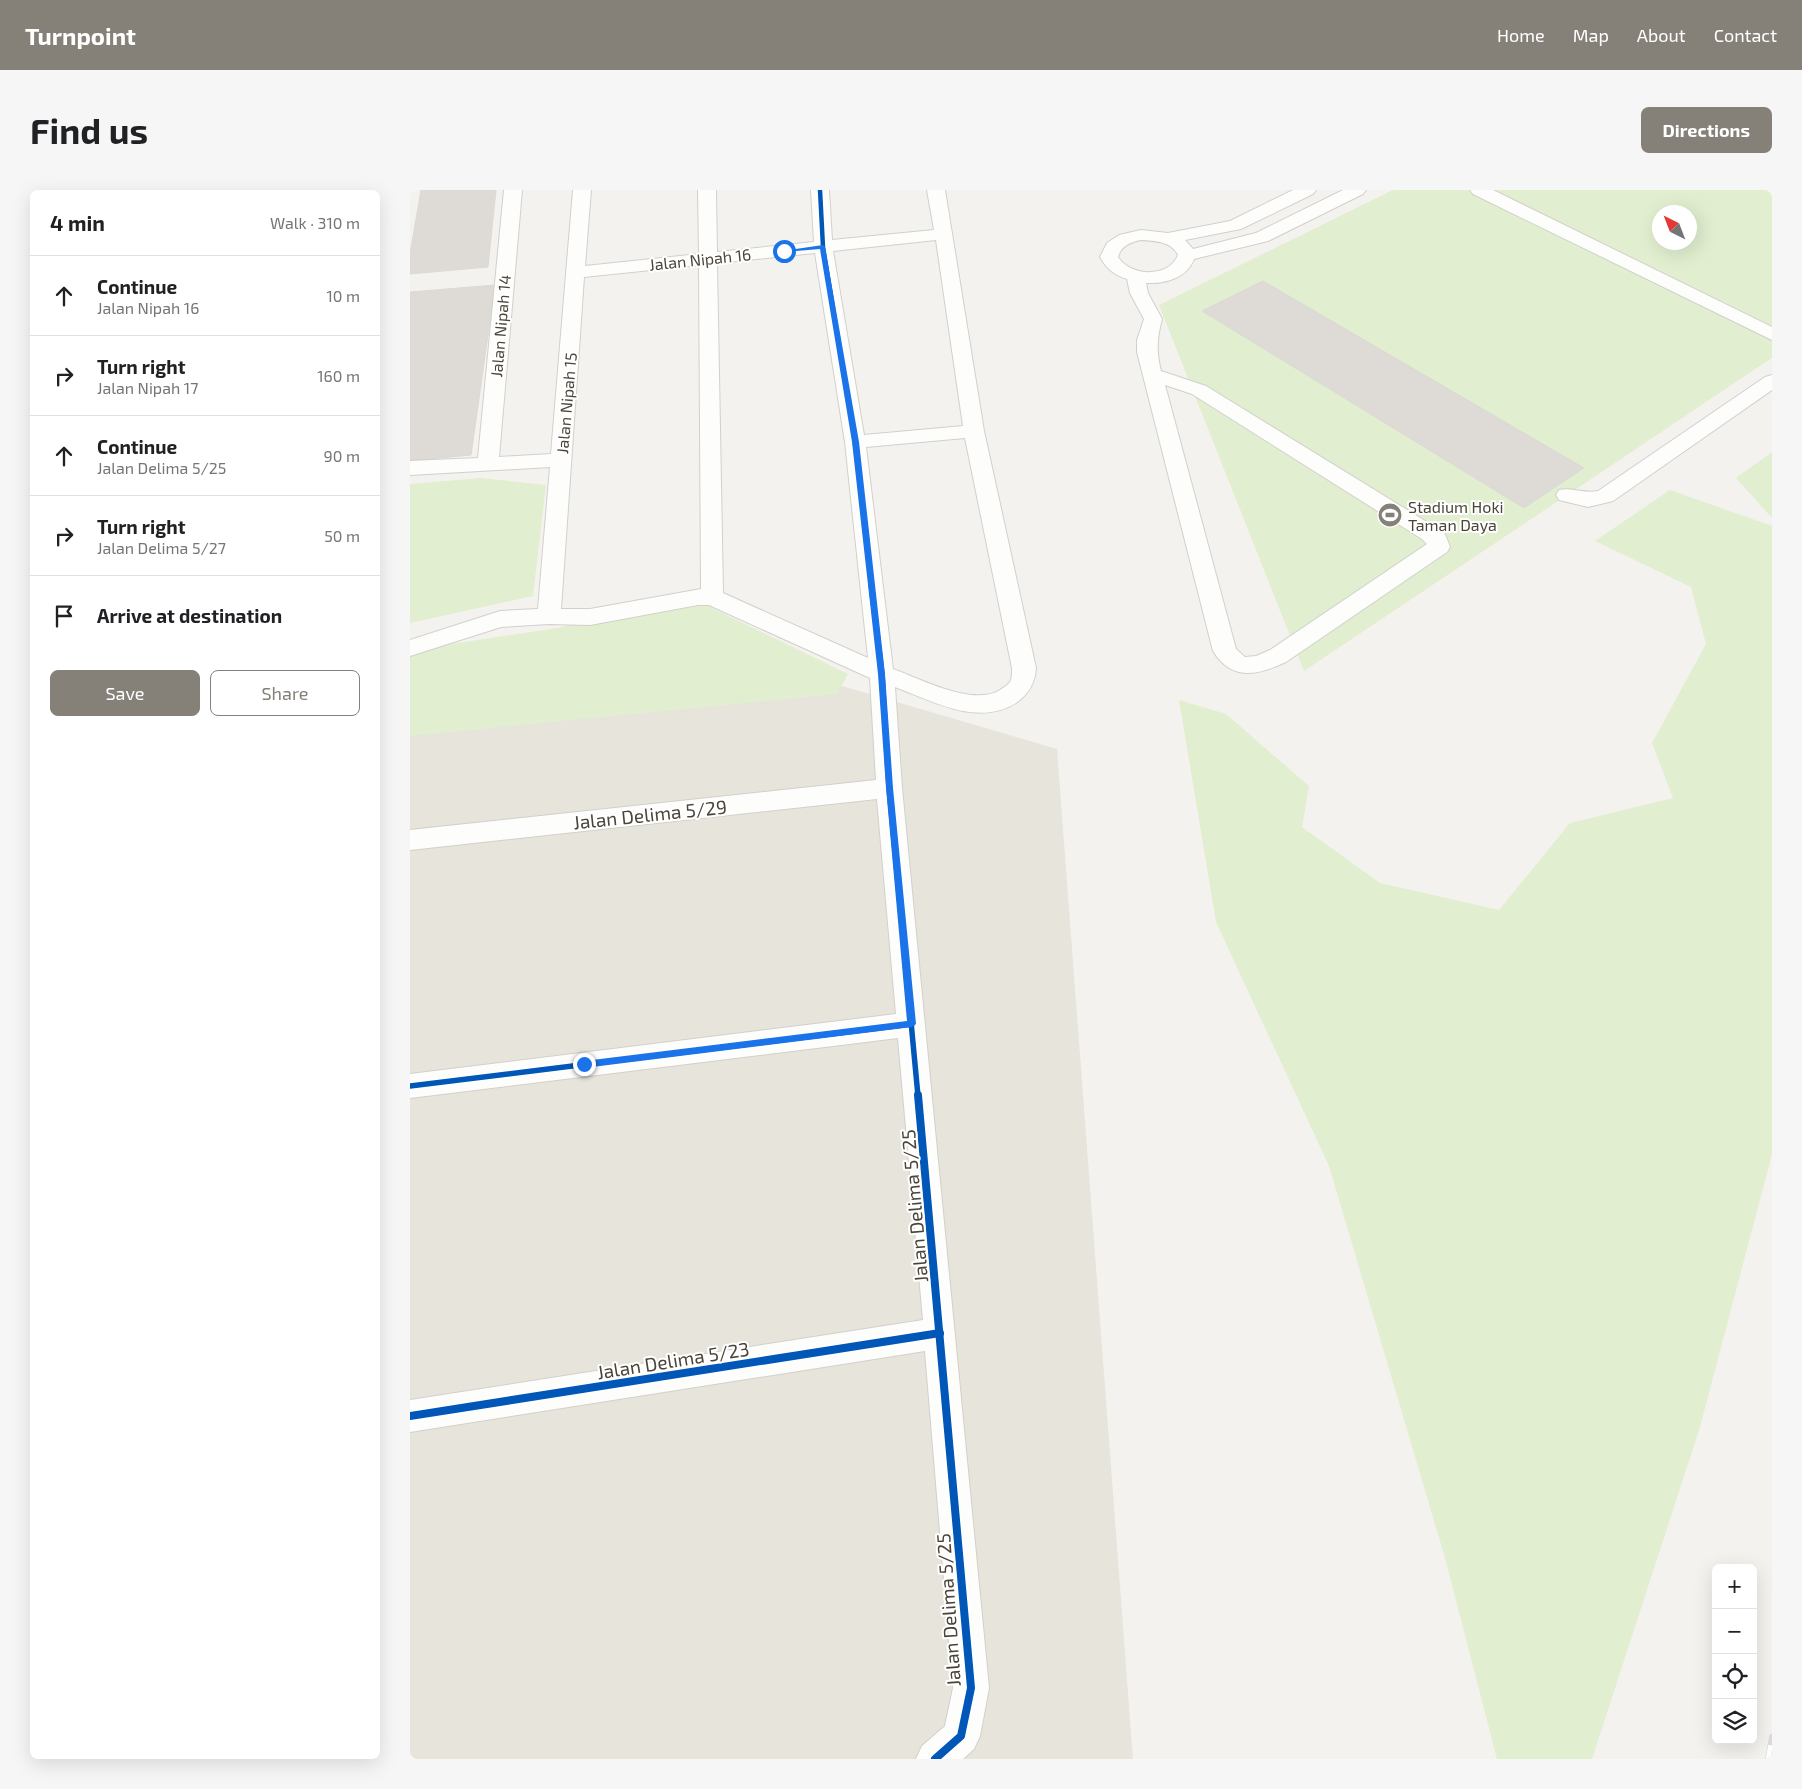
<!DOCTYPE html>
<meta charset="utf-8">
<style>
:root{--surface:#fff;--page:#f6f6f6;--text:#202124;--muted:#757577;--line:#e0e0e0;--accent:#868178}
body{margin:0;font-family:"Exo 2",sans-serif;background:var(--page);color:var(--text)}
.controls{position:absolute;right:15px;bottom:15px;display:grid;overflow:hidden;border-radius:8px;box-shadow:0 5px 20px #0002}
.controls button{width:45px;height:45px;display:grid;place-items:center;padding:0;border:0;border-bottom:1px solid var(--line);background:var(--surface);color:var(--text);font:25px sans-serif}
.compass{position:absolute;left:1242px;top:15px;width:45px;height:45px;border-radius:50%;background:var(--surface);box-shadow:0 5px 20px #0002;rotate:318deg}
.stop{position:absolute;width:15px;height:15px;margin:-11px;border:4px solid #1a73e8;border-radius:50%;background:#fff}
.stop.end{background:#1a73e8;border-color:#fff;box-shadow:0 1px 5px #0008}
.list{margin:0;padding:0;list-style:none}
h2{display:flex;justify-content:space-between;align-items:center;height:65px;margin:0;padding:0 20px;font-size:21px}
h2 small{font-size:16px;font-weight:400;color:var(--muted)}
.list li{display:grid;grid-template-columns:32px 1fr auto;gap:15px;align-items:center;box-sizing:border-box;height:80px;padding:0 20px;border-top:1px solid var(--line)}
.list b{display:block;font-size:19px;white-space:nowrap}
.list p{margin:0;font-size:16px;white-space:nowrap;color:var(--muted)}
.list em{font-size:16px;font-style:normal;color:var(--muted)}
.actions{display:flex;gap:10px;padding:15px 20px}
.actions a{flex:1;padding:11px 0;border:1px solid var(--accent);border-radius:8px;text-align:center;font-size:18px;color:var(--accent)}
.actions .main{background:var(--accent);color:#fff}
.icon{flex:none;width:28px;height:28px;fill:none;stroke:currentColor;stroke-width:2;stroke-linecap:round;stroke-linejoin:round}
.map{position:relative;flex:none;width:1362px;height:1569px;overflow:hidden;border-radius:8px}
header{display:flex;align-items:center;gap:30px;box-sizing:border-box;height:70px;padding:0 25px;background:var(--accent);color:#fff}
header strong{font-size:24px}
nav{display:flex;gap:28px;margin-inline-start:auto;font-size:18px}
.intro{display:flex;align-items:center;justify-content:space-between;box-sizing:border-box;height:120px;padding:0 30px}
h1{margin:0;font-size:35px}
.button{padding:12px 22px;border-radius:8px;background:var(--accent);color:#fff;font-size:18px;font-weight:700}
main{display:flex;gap:30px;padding:0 30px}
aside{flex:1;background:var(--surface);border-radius:8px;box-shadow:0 5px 20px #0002}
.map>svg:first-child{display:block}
</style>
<header>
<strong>Turnpoint</strong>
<nav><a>Home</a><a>Map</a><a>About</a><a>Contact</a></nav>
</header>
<div class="intro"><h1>Find us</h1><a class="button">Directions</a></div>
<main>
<aside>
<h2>4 min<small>Walk · 310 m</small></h2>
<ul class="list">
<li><svg class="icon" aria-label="ahead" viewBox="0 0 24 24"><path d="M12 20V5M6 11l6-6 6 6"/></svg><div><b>Continue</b><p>Jalan Nipah 16</p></div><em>10 m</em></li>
<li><svg class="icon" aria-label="right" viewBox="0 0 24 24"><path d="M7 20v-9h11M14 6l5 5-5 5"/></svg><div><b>Turn right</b><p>Jalan Nipah 17</p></div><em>160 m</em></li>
<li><svg class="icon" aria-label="ahead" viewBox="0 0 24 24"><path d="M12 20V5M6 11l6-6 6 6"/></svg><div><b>Continue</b><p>Jalan Delima 5/25</p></div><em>90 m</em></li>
<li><svg class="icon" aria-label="right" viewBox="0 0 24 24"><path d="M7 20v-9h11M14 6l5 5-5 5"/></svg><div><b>Turn right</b><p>Jalan Delima 5/27</p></div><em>50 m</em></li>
<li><svg class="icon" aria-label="arrive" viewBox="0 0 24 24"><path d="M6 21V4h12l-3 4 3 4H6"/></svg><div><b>Arrive at destination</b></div></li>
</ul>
<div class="actions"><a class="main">Save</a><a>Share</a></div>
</aside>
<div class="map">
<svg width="1362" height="1569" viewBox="0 0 1362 1569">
<rect width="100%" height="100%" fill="#f4f2ee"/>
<polygon fill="#e7e4dc" points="186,424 647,559 723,1569 0,1569 0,498"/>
<g fill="#e1eecf" fill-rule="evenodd">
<path d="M983 0H1362V168L894 481 749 115ZM1250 22H1280V52H1250Z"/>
<polygon points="1362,262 1362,328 1326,288"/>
<polygon points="71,288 136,295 123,406 0,433 0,294"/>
<polygon points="1260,300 1362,336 1362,964 1290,1237 1182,1569 1087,1569 1035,1368 919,976 806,732 769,510 816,524 899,596 892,637 970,693 1089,720 1160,633 1263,608 1242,553 1296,454 1281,397 1185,351"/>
<polygon points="296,415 438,484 427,504 0,546 0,464 16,458"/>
</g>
<g fill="#dedbd6" stroke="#dcd9d4">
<polygon points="11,0 86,0 78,77 0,84 0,64"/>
<polygon points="853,91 1174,278 1114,318 792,121"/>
<polygon points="85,95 61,265 0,271 0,102"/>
</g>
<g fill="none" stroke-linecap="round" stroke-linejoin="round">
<defs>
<g id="minor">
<path d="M94 0H112L89 267 141 264 163 0H181L175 76 289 64 288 0H306L307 62 404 52 401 0H419L422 50 524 40 517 0H535L574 241 626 478C625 493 619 504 606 513 568 537 522 511 485 497L492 598 579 1498 570 1546 564 1559 553 1569H506L512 1556 535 1536 543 1498 515 1161 0 1242V1210L513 1130 488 848 0 908V884L486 824 467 609 0 660V640L466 590 460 488 299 415H288L180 435 139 434 91 437 0 466V450L90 421 128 419 140 277 0 285V271L68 268ZM526 50 553 236 454 245 423 61ZM405 63 435 252 458 468 313 403 307 73ZM289 75 291 399 180 419H151L174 87ZM555 248 602 478C602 481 602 487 601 490 599 495 594 497 590 500 563 517 511 489 483 479L456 257Z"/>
<path d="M883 0H906L903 4 831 39 775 50 783 59 846 43 933 0H956L953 4 858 51 784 69C777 88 755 94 736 93L738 103 752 129C747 148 746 161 751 181L796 196 1028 339 1035 344 1040 357 1037 362 876 472C848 485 822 492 803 461L727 162V150L734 129 720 103 717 89C704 85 697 79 690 67L697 53 709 45 731 40 758 43 820 31ZM731 50C745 51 761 51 768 65 759 88 721 87 708 67 711 56 720 52 731 50ZM755 195 782 204 1012 349 1017 354 860 460 846 466 835 467 826 459Z"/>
<polygon points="1060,0 1083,0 1362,137 1362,150 1063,4"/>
<path d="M1362 185V200L1203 311 1178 317 1149 310 1146 305 1149 300C1163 297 1174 304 1188 301L1355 187Z"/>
</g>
</defs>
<use href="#minor" stroke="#d2d0cb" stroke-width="2"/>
<use href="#minor" fill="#fdfdfc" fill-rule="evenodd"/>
<defs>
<polyline id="rail" points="1358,1569 1362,1547"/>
</defs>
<use href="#rail" stroke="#dbdbda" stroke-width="6"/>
<use href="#rail" stroke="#fff" stroke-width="4.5" stroke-dasharray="14" stroke-linecap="butt"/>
<defs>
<polyline id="cycleway-far2" points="410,0 413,57 445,252 462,395"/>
<g id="cycleway-far1">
<polyline points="461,394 472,484 479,598 508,906"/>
<polyline points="0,896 502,834"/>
</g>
<g id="cycleway">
<polyline points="508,905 561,1498 551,1546 525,1569"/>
<polyline points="0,1226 530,1143"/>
</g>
</defs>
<use href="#cycleway-far2" stroke="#fff" stroke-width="7"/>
<use href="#cycleway-far1" stroke="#fff" stroke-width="9"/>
<use href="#cycleway" stroke="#fff" stroke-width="11"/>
<use href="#cycleway-far2" stroke="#0057b8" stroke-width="4.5"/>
<use href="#cycleway-far1" stroke="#0057b8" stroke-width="5.5"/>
<use href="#cycleway" stroke="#0057b8" stroke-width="8"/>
</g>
<polygon fill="#1a73e8" points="413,55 415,57 449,252 475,484 483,598 506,834 502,837 174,878 169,874 174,871 497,831 476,598 468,484 442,252 410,59 374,62 372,61"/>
<defs>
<symbol id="stadium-disc" viewBox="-11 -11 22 22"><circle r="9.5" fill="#868178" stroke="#fff"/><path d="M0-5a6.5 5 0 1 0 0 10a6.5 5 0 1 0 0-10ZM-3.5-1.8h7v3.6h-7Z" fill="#fff"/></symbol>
</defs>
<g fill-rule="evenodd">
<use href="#stadium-disc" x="966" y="311" width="28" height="28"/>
</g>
<g text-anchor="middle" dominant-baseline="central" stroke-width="4" stroke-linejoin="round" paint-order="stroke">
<g font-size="16" fill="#4b4439" stroke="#fff">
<text transform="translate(290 69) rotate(-6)">Jalan Nipah 16</text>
<text transform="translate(90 136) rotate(-85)">Jalan Nipah 14</text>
<text transform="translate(156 213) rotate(-85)">Jalan Nipah 15</text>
</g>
<g font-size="16" fill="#4b4439" stroke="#fff" text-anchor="start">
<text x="998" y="316">Stadium Hoki<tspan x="998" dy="18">Taman Daya</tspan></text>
</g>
<g font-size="19" fill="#4b4439" stroke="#fff">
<text transform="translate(240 624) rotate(-6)">Jalan Delima 5/29</text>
<text transform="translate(504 1016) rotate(-95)">Jalan Delima 5/25</text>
<text transform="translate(263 1170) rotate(-9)">Jalan Delima 5/23</text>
<text transform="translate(538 1420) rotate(-94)">Jalan Delima 5/25</text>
</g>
</g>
</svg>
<div class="controls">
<button>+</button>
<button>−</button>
<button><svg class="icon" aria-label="locate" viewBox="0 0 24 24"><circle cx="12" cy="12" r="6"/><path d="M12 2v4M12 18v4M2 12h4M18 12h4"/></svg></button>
<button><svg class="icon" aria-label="layers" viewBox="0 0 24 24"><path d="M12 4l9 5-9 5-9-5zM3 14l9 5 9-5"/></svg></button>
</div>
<svg class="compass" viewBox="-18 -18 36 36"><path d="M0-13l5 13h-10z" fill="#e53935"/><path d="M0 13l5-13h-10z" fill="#757577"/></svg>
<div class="stop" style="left:374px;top:61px"></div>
<div class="stop end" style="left:174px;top:874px"></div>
</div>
</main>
